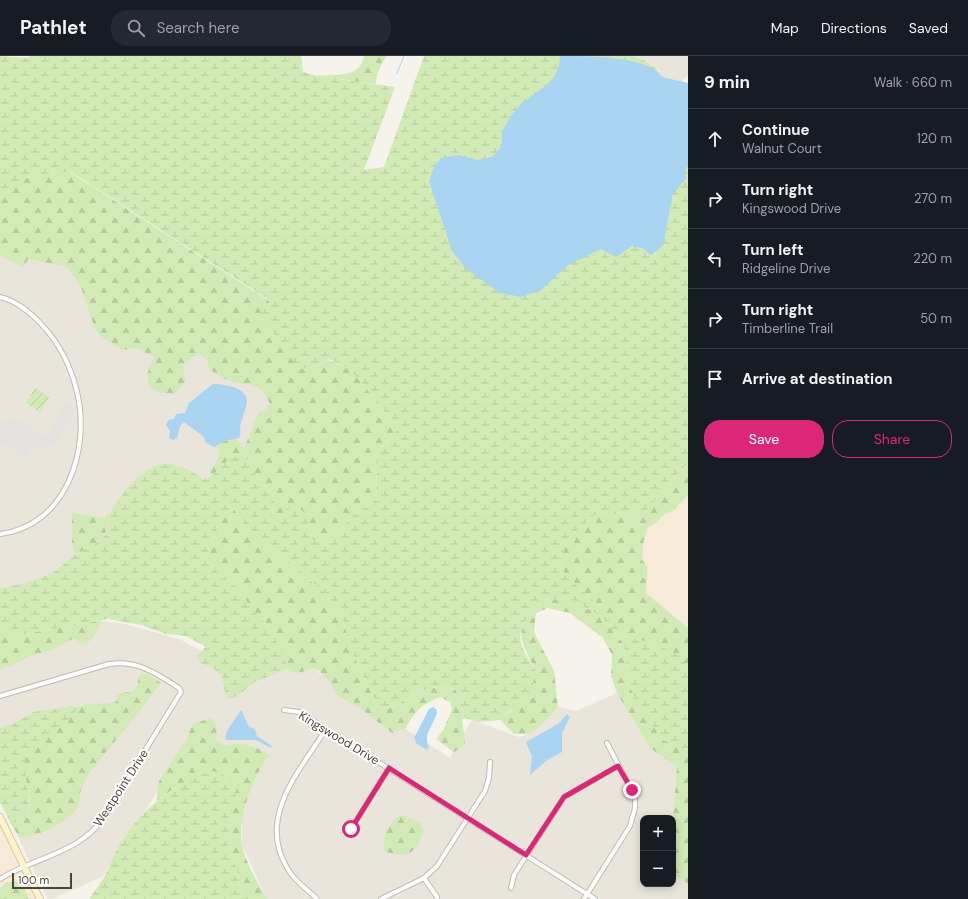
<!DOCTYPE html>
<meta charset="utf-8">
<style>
:root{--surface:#171b24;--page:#242831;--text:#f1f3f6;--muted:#9ea1a6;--line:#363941;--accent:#db2777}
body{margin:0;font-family:"DM Sans",sans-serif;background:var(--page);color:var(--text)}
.controls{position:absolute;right:12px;bottom:12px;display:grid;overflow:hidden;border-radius:8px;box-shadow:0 2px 10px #0003}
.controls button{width:36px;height:36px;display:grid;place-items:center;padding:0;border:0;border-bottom:1px solid var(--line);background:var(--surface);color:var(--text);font:20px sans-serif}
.scale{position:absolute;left:12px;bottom:10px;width:60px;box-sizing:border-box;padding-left:4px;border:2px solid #4b4439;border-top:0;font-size:11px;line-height:14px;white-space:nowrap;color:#4b4439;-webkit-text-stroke:3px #fff;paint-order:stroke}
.stop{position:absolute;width:12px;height:12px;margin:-9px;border:3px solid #db2777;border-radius:50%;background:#fff}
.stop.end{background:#db2777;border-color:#fff;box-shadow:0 1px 4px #0008}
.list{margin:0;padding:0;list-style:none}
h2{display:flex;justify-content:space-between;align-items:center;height:52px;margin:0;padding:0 16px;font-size:17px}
h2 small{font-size:13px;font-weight:400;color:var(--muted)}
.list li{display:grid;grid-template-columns:26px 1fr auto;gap:12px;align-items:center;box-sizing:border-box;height:60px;padding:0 16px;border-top:1px solid var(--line)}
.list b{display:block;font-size:15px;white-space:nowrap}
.list p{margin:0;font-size:13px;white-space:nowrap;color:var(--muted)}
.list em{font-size:13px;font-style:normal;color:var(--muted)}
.actions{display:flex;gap:8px;padding:12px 16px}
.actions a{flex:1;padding:9px 0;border:1px solid var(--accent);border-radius:16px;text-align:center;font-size:14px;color:var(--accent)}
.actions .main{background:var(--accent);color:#fff}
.icon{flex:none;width:22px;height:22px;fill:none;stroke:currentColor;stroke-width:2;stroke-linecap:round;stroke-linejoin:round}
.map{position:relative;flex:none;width:688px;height:843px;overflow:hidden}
header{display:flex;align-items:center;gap:24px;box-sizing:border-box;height:56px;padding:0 20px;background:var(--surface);border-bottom:1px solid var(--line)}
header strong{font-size:19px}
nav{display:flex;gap:22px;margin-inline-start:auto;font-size:14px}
.search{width:280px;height:36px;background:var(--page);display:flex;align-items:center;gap:10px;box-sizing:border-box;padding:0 14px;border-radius:16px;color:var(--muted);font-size:15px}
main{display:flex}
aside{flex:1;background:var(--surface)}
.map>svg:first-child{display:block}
</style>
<header>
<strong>Pathlet</strong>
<div class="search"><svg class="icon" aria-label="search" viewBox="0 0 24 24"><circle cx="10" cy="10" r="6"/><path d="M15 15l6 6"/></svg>Search here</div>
<nav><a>Map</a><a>Directions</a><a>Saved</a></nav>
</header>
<main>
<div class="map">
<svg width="688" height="843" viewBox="0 0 688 843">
<defs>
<pattern id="forest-firs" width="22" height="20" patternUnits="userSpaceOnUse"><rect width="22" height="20" fill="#d2eab5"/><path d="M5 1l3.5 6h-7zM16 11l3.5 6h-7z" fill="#b6ca9c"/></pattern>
<pattern id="wetland-marsh" width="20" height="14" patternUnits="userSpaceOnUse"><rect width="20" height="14" fill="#d2eab5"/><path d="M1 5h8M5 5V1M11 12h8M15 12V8" fill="none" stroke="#b6ca9c"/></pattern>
<pattern id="garden-furrows" width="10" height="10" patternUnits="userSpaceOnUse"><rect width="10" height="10" fill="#d2eab5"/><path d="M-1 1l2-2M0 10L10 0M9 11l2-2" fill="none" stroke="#b6ca9c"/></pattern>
</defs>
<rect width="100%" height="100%" fill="#f6f3ec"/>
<g fill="#eae5da">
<polygon points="632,0 688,0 688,19 681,26 661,21 659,14 652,9"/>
<polygon points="0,182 213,263 296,380 0,561"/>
<polygon points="104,565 125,568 179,583 217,604 224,619 224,637 261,579 450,702 472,664 519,681 530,678 548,663 558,651 576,655 617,637 650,692 677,711 673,774 673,762 643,762 643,828 673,828 673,819 688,824 688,843 267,843 242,789 242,762 250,734 268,699 186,692 102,821 52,843 48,843 0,744 0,599"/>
</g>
<g fill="#f7ead8">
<polygon points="688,406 688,600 628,553 645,456"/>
<polygon points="0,770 7,782 36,843 0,843"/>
</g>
<g fill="url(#forest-firs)">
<path d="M364 0H387C381 9 376 17 376 28L317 20C336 17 359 24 364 0Z"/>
<path d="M70 116 271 246 279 284 299 313 310 312 328 304 345 311 359 323 398 372 379 395 377 407 376 444 352 460 331 486 313 484 308 471 307 459 285 454 277 468 271 465 275 442 254 416 249 403 225 408 212 419 210 415 219 401 217 390 224 385 237 383 244 393 258 358 265 354 270 348C259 321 246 332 225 323 219 320 214 316 209 313L207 304 198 297 183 309 186 325 175 337H160L149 330 147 318 154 301 137 292 122 294 103 282 95 273 81 231 67 211 29 203 22 211 0 199V143L13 127 34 119Z"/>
<path d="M688 406V439L674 454 665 458 653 469 648 471 643 488 642 504C652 512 645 526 646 537L688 572V611L644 585 619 579 601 551 565 519 559 504 570 481 595 459 645 456Z"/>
<path d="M234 453 242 466 326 538 343 565 355 602 378 651 396 650 416 636 443 630 456 634 465 662 462 663 465 687 463 691 454 696 436 683 444 673 452 653 450 646 440 641C423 647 414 656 406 672L392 677 361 653 336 638 328 624 319 615 311 612C302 617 295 619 287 613L284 599 273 578 232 527 221 520 205 502 225 456Z"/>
<path d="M111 456C104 490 101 482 75 499L72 487V457L104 462Z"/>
<path d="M569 543 601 560 624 588 628 625 635 642 662 683 678 691 688 693V829L684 824 673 819V763L677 711 650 692 617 637 611 620 612 599 603 582 570 557 548 552 536 557 534 576 554 615 558 651 548 663 530 678H514L500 664 510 656 536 615C518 580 513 574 542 544Z"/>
<polygon points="102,564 94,580 86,589 73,583 51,594 31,600 0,614 0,575 25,578"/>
<path d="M141 618 148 619 161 627C150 641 140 655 129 668 114 688 95 706 83 728 78 737 82 749 74 756 60 770 38 780 20 782L11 768C48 751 19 727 25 704 30 682 53 680 66 666 70 662 73 654 78 652 89 644 104 650 116 646L118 638 133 635 138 629V621Z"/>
<path d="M211 662 217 671 216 684 226 690C242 685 255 690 269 699 253 722 237 761 242 789 246 808 258 826 267 843H242L238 817 227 785 236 730 224 719H201L176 731 156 745 159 725 186 684 193 668Z"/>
<path d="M400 759 420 766 424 776C415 799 406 803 384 795 384 776 386 771 400 759Z"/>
<path d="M12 825C24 825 25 835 29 843H0V832L6 827Z"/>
</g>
<g fill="url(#wetland-marsh)">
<path d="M0 0 26 2 31 0H301L303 16 317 20 395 31 364 114 384 111 424 0H632C644 4 657 9 662 21L688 28V406L645 456 595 459 570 481 559 504 565 519 601 551 617 571 619 579 644 585 676 597 688 611V693L678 691 662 683 648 663 635 643 628 625 624 588 601 560 569 543 542 544C531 556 515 572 522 590 525 599 531 607 536 615L532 631 526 641 500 664 479 666 465 662 456 634 443 630 416 636 396 650 378 651 355 602 343 565 326 538 242 466 234 453 225 456 205 502 221 520 232 527 273 578 284 599 287 613 255 626 236 641 226 643 222 620 212 611 200 607 197 599 206 591 186 580 166 578 141 569 108 563 25 578 0 575V532C13 531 41 523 52 517 62 511 69 502 79 497 89 490 98 489 106 478 110 472 108 462 112 455 124 434 146 403 174 409 185 411 195 417 204 423 214 420 224 410 229 401H240L249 403 254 416 275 442 271 465 277 468 285 454 289 450 300 453 308 459V471L313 484 331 486 352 460 376 444 377 407 379 395 398 372 359 323 345 311 329 303 310 312 299 313 261 259 260 253 271 245 71 116 34 119 13 127 0 143Z"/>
<path d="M72 650 77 652C74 656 70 662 66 667 51 681 33 681 25 703 24 706 25 711 25 715 28 738 37 756 11 768L0 746V672L15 667 33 656Z"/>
<path d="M213 715 224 719 237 730 227 785 238 817 242 843H89C93 837 99 830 103 823 109 814 112 802 117 793 138 757 172 726 213 715Z"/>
</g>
<polygon fill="url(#garden-furrows)" points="35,332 49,341 40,356 26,347"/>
<polygon fill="#e5e3e0" points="66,347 77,353 54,389 41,395 38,390 27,393 28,398 18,401 12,393 0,385 0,367 16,363 45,381"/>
<g fill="#a9d4f2">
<path d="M560 0C588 0 649 0 662 21L688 27V110L685 114 686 123 673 138 663 189 651 199 642 192 632 190 616 201 601 193 568 209 541 234 521 241 500 237 466 213 452 195 429 125 433 113 441 102 459 99 478 104 492 101C495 98 500 93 501 89 503 85 501 80 502 77 504 71 508 65 511 60 526 36 560 33 560 0Z"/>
<path d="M213 328C223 328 247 331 247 345 246 352 243 360 241 366 239 372 242 377 239 382L224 385 214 391 205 386 204 381 184 366 180 370 177 382 173 384 169 382 170 375 166 369 168 364 174 363 176 358 185 357 189 347Z"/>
<path d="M433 651 437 654C436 669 422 675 429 692L427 694 417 688 414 682 429 653Z"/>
<polygon points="241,654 248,669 255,674 257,680 272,690 271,692 256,684 228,684 225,683 227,675"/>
<polygon points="567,658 570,661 562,677 562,696 547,704 530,719 532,700 526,686 558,668"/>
</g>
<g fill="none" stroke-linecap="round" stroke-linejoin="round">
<polyline stroke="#a9d4f2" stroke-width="1" points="397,17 404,0"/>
<defs>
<g id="street">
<path d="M0 241C17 245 30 256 42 269 60 288 71 311 77 336 91 394 66 470 0 478"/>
<path d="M0 640 109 608C137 604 156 617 179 632L181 636 103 763C79 797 33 802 0 823"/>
<polyline points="284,654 299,656 595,843"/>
<polyline points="351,773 389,712"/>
<polyline points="424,822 437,841"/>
<polyline points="511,832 514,819 564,741 618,710"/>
<path d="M317 843C308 834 296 826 289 815 255 763 299 716 326 673"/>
<polyline points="381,843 424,822 437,810 485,735 489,722 490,706"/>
<polyline points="584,843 630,770 635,752 635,743 632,735 607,687"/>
</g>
<polyline id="secondary" points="0,761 40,843"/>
</defs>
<use href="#street" stroke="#c2bbae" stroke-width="6"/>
<use href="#secondary" stroke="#d6c79b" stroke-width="8"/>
<use href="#street" stroke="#fff" stroke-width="4"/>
<use href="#secondary" stroke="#fff3cd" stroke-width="6"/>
</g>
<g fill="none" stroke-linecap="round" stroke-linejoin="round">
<polyline stroke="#db2777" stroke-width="5" points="351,773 389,712 526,799 564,741 618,710 632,734"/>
</g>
<g text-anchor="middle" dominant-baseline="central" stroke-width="4" stroke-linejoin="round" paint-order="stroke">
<g font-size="12" fill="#4b4439" stroke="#fff">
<text transform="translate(339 682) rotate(31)">Kingswood Drive</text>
<text transform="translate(121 732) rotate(-57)">Westpoint Drive</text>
</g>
</g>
</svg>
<div class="controls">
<button>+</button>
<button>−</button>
</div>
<div class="scale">100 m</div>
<div class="stop" style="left:351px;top:773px"></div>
<div class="stop end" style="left:632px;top:734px"></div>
</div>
<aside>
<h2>9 min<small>Walk · 660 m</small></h2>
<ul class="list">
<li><svg class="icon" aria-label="ahead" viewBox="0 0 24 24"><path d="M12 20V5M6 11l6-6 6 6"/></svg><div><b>Continue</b><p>Walnut Court</p></div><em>120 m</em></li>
<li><svg class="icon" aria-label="right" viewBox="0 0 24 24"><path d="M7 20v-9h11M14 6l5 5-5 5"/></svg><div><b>Turn right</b><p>Kingswood Drive</p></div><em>270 m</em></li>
<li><svg class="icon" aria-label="left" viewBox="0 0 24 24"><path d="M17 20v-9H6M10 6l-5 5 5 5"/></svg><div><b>Turn left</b><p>Ridgeline Drive</p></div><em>220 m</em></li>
<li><svg class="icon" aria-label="right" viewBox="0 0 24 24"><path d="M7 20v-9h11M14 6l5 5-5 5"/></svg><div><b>Turn right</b><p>Timberline Trail</p></div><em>50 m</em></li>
<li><svg class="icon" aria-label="arrive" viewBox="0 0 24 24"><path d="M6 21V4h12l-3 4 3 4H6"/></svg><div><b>Arrive at destination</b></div></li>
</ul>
<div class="actions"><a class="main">Save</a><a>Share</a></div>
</aside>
</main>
